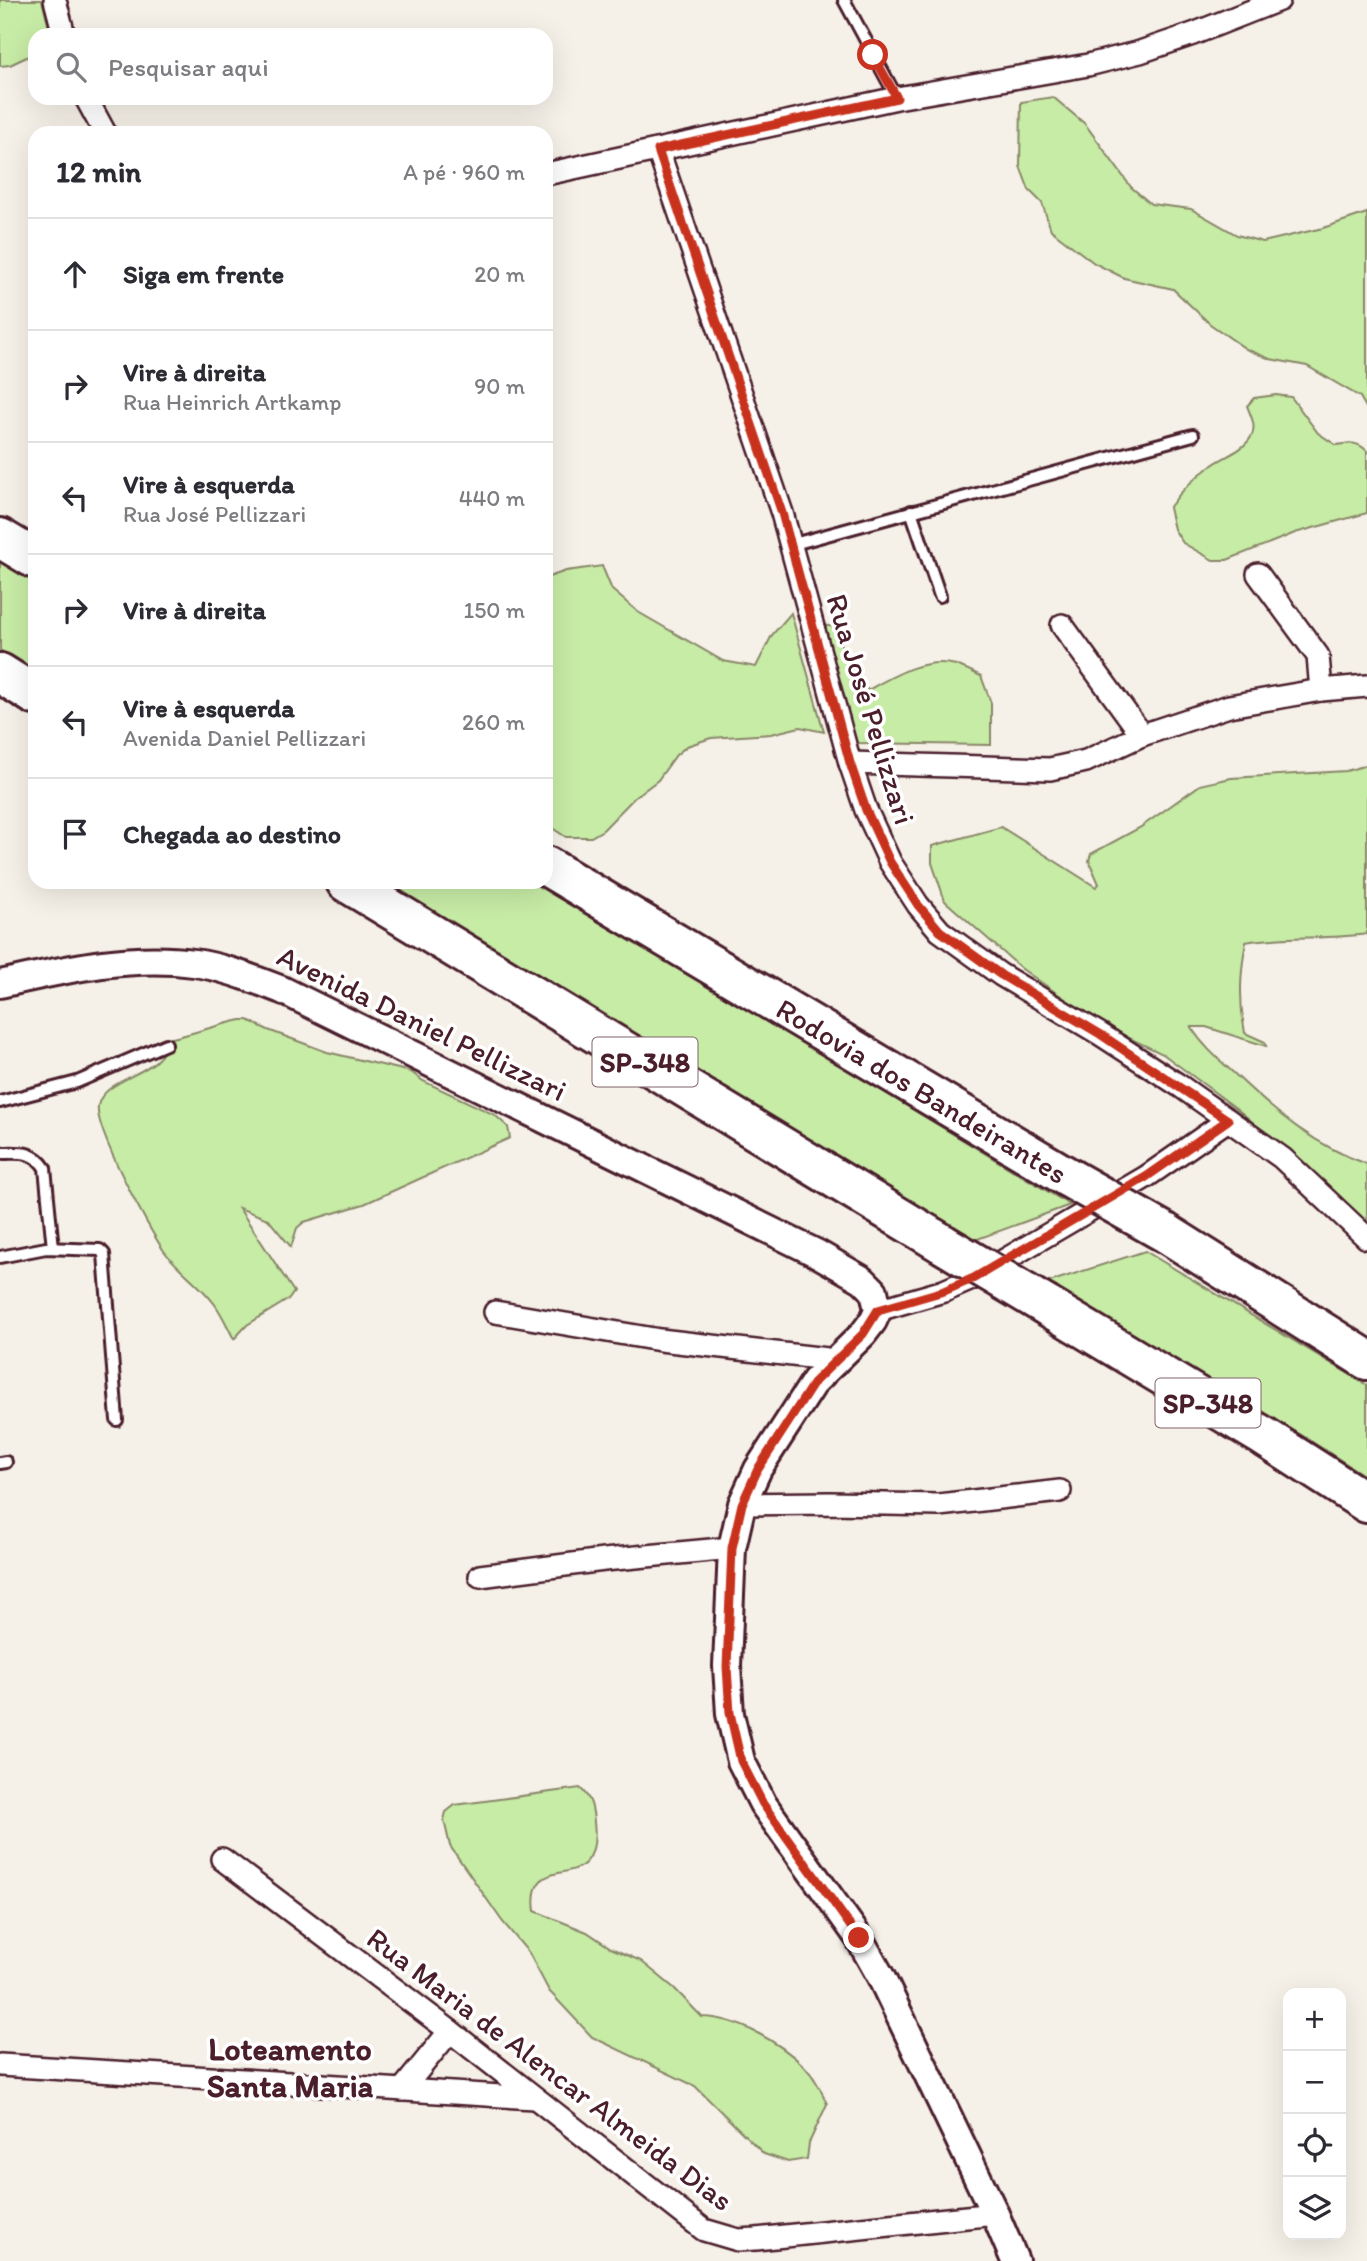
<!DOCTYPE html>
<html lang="pt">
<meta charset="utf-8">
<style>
:root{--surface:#fff;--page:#f2f2f3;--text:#2b2b33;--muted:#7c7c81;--line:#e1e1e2}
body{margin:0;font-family:Itim,sans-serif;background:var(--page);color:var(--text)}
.controls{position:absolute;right:21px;bottom:21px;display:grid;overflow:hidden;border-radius:14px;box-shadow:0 7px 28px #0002}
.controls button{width:63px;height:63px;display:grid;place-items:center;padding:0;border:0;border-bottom:2px solid var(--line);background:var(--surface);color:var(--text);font:35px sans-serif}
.stop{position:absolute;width:21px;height:21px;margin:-16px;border:5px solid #c8321e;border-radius:50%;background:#fff}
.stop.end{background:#c8321e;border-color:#fff;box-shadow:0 2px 7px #0008}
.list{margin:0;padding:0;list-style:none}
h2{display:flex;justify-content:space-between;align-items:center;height:91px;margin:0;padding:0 28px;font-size:30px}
h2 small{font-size:23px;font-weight:400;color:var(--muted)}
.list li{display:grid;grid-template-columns:46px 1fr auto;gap:21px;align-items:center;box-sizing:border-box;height:112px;padding:0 28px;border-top:2px solid var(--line)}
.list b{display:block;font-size:26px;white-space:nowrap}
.list p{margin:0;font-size:23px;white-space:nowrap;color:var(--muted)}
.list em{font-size:23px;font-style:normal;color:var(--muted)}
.icon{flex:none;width:38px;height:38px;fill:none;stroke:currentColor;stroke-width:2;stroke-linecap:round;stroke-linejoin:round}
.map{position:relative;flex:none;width:1367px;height:2261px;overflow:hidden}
.search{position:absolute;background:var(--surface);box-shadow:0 7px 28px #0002;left:28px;top:28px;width:525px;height:77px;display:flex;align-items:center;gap:18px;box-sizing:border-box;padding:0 24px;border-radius:21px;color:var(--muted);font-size:26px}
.panel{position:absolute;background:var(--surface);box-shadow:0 7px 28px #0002;left:28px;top:126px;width:525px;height:763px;border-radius:21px}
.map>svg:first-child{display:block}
</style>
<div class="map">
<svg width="1367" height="2261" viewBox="0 0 1367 2261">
<rect width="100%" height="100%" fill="#f6f1e8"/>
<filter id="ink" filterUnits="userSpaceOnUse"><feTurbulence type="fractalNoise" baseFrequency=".0143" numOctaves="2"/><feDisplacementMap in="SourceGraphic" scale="14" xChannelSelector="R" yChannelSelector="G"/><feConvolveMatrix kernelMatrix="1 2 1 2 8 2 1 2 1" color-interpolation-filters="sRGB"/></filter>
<g filter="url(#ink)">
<g fill="#c7eca6" stroke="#888668" stroke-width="2">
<polygon points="0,0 42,0 48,24 46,35 35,35 35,53 10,65 0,66"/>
<polygon points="1053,97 1085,124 1131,187 1151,204 1191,209 1237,235 1263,242 1323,228 1367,213 1367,409 1360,397 1307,366 1270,359 1246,349 1210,324 1173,289 1124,278 1094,263 1051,230 1042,203 1029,190 1020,166 1021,102"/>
<path d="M1276 395 1291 397 1318 433 1336 445C1349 443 1357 441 1367 451V513L1295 533 1227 560H1213L1183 543 1174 529 1169 508C1181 491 1193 478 1211 466 1224 456 1242 452 1251 437 1257 427 1251 416 1247 406L1254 398Z"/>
<polygon points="0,560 35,581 35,671 0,650"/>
<polygon points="602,566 612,590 638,612 723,661 756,667 772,635 791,613 824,732 800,727 771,734 711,738 687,746 676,755 658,780 634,798 603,830 591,837 566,837 546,824 546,578 566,571"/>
<path d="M820 625 837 627 849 675 868 690C895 675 924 657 956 665 964 668 973 672 981 676L991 703V745L855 743Z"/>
<path d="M1367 765V934C1327 940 1286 935 1246 942 1240 974 1239 1001 1245 1033L1265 1042 1266 1046 1206 1027H1191C1204 1048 1222 1062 1239 1078 1277 1114 1317 1147 1367 1164V1225L1315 1174 1237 1109 1163 1054 1104 1026 1022 969 945 901 932 863V846L1001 827 1096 887 1099 884 1089 861 1091 854 1141 827 1200 785 1231 778 1346 771Z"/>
<polygon points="385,882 538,882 1070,1205 975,1240"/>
<path d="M241 1020H248L268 1030 327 1052 411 1072 423 1081 495 1115 508 1127 510 1138 364 1204 304 1222 297 1228 291 1247 268 1219 239 1208 294 1292 289 1299 247 1325 234 1339C228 1328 223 1316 216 1306 202 1285 179 1271 164 1251 149 1230 94 1128 98 1106 103 1076 164 1076 168 1039 193 1034 216 1025 241 1020Z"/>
<polygon points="1145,1251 1367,1385 1367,1477 1303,1436 1046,1283"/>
<path d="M580 1788C591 1798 593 1807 594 1822 603 1904 526 1843 535 1911L587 1932 611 1948 641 1961 674 1988 702 2017C736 2017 779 2042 804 2066 815 2077 821 2090 827 2104L809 2143 807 2159 788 2162 764 2154 695 2086 592 2037 549 1991 529 1953 502 1921 450 1846 444 1820 446 1812 455 1805Z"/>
</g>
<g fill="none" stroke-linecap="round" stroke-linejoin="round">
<defs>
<g id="service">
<polyline points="844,0 897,98"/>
<polyline points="911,511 940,596"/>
<polyline points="790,545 1193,435"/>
<polyline points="0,1102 77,1082 166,1044"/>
<path d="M0 1153C20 1153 33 1150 45 1168L53 1248"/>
<polyline points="0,1257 46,1248 100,1250 104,1254 117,1420"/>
<polyline points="0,1463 6,1462"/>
</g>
<g id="minor">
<polyline points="55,0 64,35"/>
<polyline points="86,98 105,133"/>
<polyline points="658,150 782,513 850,763 866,810 890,862 918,905 940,931 1001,975 1100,1034 1180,1086 1282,1158 1367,1238"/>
<polyline points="546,174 897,98 1088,65 1140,52 1193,34 1279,0"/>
<polyline points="1258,574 1318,656 1321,690"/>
<polyline points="1062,625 1142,735"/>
<polyline points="850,763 1050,769 1086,761 1142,735 1229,706 1321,690 1367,686"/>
<polyline points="878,1310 944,1291 974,1278 1146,1177 1228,1120"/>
<polyline points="495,1312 660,1340 836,1360"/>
<polyline points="742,1504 830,1503 939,1505 1060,1491"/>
<polyline points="480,1576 604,1560 732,1548"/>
<polyline points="222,1859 450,2031 704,2230 738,2240 756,2239 995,2214"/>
<polyline points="0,2065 534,2098"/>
<polyline points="402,2090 450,2031"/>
</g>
<path id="tertiary" d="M0 984C63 970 129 954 194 963 224 967 253 979 282 990L818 1254 863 1280 874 1291 878 1310 873 1321 863 1334 815 1381 758 1469 742 1504 732 1548 727 1666 730 1714 741 1761 763 1804 859 1938 881 1977 995 2214 1015 2261"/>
<g id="motorway">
<polyline points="0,538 35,559"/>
<polyline points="0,673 35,695"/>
<path id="s1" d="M546 866 1069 1178"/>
<polyline points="346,882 943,1244"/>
<polyline points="1166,1233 1367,1360"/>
<polyline points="1047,1306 1263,1436 1367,1503"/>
</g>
</defs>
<use href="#service" stroke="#4a1f2b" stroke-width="16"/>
<use href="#minor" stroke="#4a1f2b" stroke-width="26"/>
<use href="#tertiary" stroke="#4a1f2b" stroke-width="32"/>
<use href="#motorway" stroke="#4a1f2b" stroke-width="44"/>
<use href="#service" stroke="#fff" stroke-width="10"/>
<use href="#minor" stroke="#fff" stroke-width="21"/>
<use href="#tertiary" stroke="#fff" stroke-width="26"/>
<use href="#motorway" stroke="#fff" stroke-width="38"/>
<defs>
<g id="motorway-bridge">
<polyline points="1069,1178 1166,1233"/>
<polyline points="943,1244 1047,1306"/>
</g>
</defs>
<use href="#motorway-bridge" stroke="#4a1f2b" stroke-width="44" stroke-linecap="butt"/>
<use href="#motorway-bridge" stroke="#fff" stroke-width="38"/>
</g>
</g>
<g fill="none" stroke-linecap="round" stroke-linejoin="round" filter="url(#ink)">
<polyline stroke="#c8321e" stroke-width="9" points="859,1938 763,1804 741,1761 730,1713 727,1667 732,1548 742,1504 758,1469 815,1381 863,1334 878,1310 944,1291 974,1278 1146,1177 1228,1120 1100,1034 1001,975 940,931 918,905 890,862 866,810 850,763 782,513 658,150 897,98 873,55"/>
</g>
<g text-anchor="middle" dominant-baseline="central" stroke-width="7" stroke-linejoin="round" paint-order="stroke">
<g fill="#fff" stroke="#80626b" stroke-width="2">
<rect x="592.5" y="1037.5" width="105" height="49" rx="5"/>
<rect x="1155.5" y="1378.5" width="105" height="49" rx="5"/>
</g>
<g font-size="28" font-weight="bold" fill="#4a1f2b">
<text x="645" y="1062">SP-348</text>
<text x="1208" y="1403">SP-348</text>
</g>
<g font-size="30" fill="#4a1f2b" stroke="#fff">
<text transform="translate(871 709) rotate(73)">Rua José Pellizzari</text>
<text transform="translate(422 1023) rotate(26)">Avenida Daniel Pellizzari</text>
<text stroke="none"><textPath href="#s1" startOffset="438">Rodovia dos Bandeirantes</textPath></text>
<text transform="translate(550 2069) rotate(37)">Rua Maria de Alencar Almeida Dias</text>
</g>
<g font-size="32" font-weight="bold" fill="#4a1f2b" stroke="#fff">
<text x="290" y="2049">Loteamento<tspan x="290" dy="37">Santa Maria</tspan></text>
</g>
</g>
</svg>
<div class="controls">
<button>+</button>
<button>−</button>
<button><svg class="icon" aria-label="locate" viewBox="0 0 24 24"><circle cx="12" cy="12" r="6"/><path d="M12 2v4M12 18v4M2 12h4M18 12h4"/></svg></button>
<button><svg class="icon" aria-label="layers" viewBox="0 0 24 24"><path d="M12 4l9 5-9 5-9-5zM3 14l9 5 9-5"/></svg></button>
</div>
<div class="stop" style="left:873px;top:55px"></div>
<div class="stop end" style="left:859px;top:1938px"></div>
<div class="search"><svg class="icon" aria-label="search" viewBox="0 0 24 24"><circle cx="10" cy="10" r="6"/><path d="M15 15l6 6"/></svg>Pesquisar aqui</div>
<section class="panel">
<h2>12 min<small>A pé · 960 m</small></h2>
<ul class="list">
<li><svg class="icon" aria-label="ahead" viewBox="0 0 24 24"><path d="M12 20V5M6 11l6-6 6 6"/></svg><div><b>Siga em frente</b></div><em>20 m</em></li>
<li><svg class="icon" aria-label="right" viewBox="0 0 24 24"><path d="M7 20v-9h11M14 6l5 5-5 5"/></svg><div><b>Vire à direita</b><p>Rua Heinrich Artkamp</p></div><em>90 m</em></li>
<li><svg class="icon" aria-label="left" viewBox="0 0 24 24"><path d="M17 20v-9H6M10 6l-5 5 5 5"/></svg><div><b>Vire à esquerda</b><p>Rua José Pellizzari</p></div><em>440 m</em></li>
<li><svg class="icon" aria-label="right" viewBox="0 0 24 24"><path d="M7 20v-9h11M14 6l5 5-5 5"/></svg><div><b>Vire à direita</b></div><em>150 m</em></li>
<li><svg class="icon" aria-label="left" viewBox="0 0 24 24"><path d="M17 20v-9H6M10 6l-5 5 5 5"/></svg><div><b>Vire à esquerda</b><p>Avenida Daniel Pellizzari</p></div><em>260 m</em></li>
<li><svg class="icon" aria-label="arrive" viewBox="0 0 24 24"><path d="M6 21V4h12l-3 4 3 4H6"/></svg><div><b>Chegada ao destino</b></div></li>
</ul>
</section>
</div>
